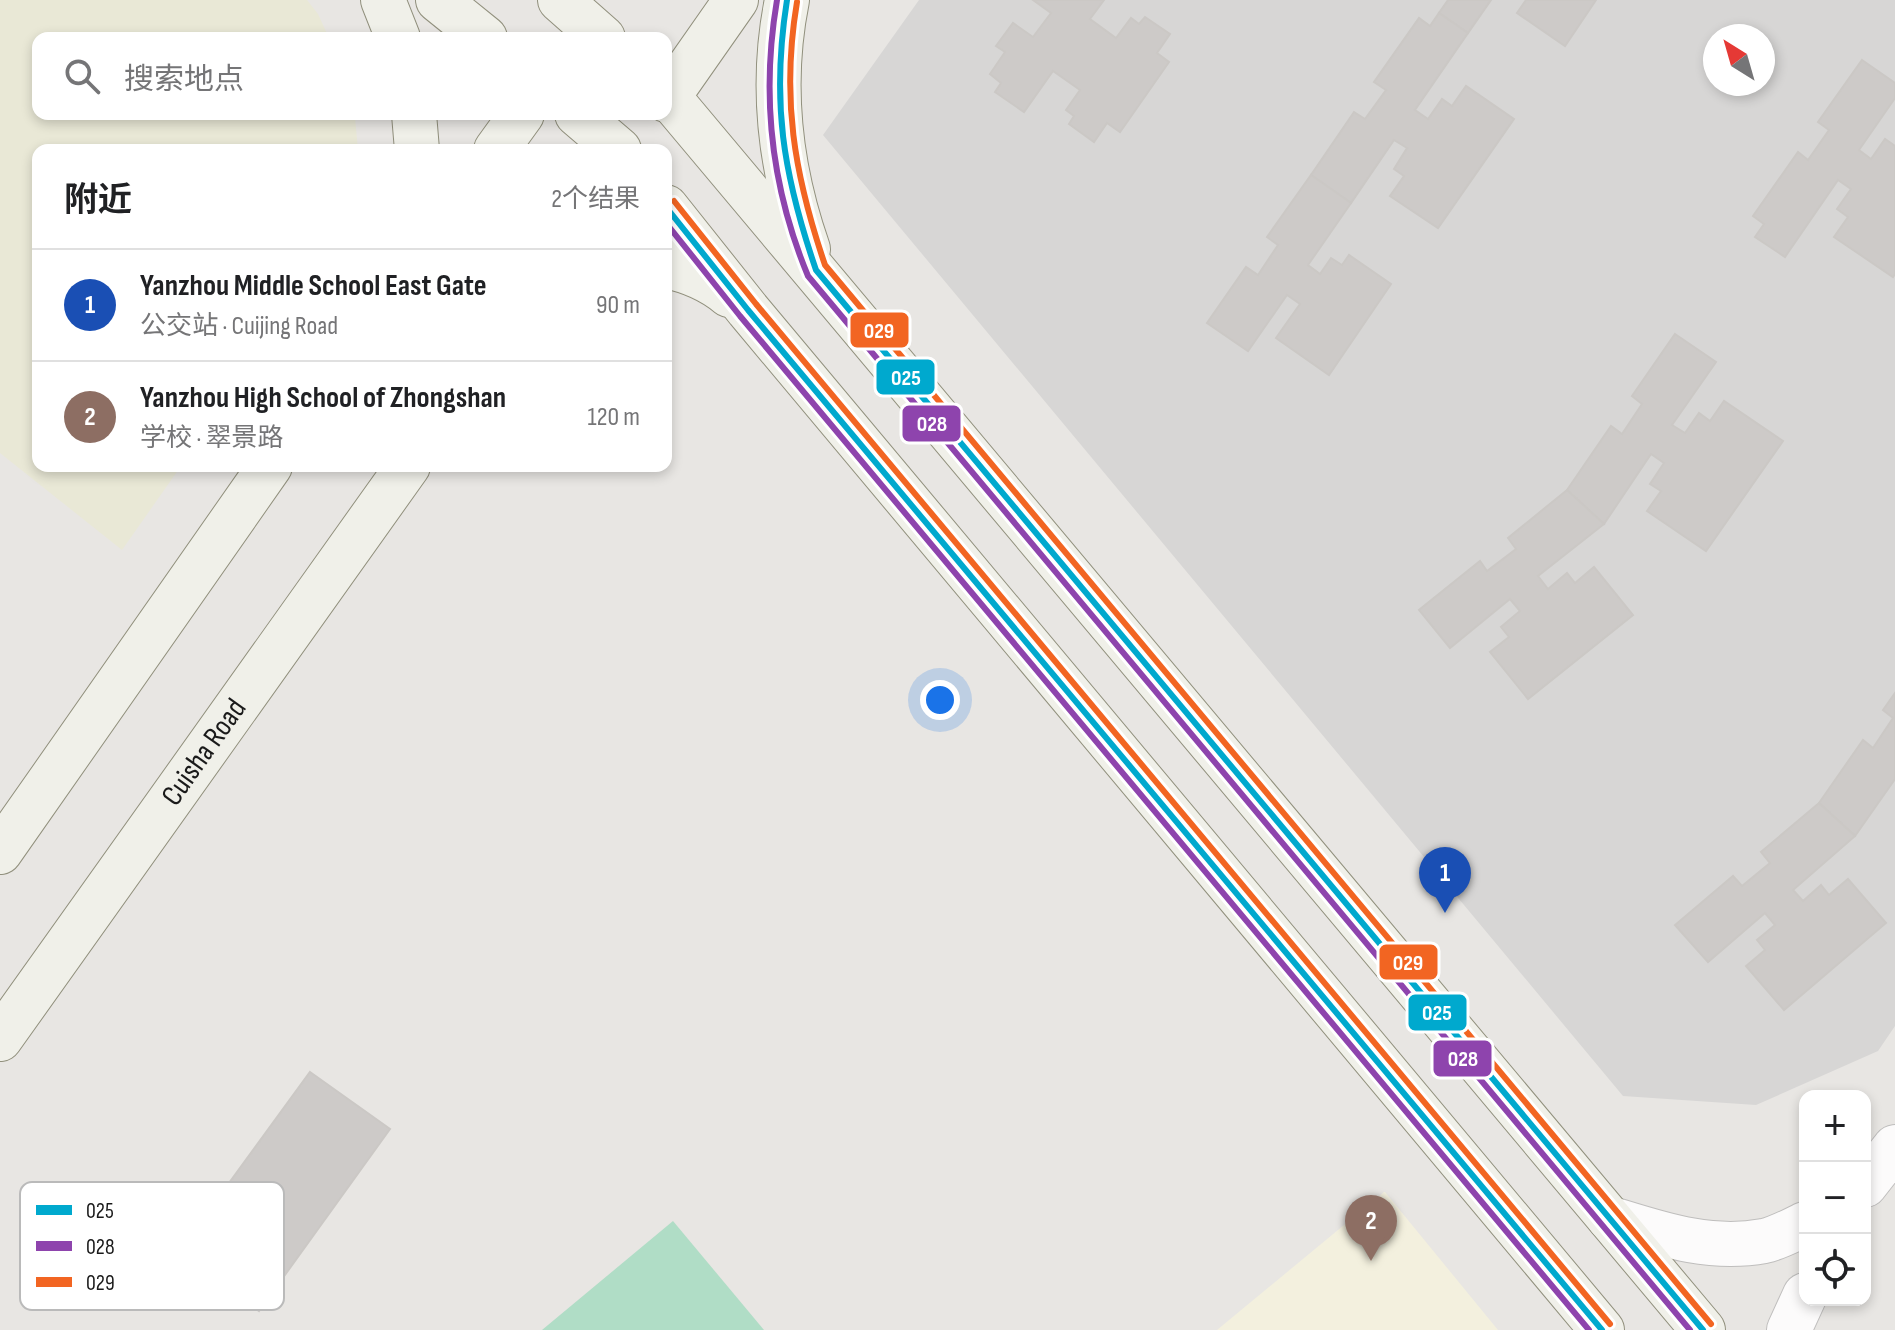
<!DOCTYPE html>
<html lang="zh">
<meta charset="utf-8">
<style>
:root{--surface:#fff;--page:#f6f6f6;--text:#202124;--muted:#757577;--line:#e0e0e0;--accent:#7c3aed}
body{margin:0;font-family:"Sofia Sans Condensed","Noto Sans SC",sans-serif;background:var(--page);color:var(--text)}
.controls{position:absolute;right:24px;bottom:24px;display:grid;overflow:hidden;border-radius:16px;box-shadow:0 4px 12px #0003}
.controls button{width:72px;height:72px;display:grid;place-items:center;padding:0;border:0;border-bottom:2px solid var(--line);background:var(--surface);color:var(--text);font:40px sans-serif}
.compass{position:absolute;left:1703px;top:24px;width:72px;height:72px;border-radius:50%;background:var(--surface);box-shadow:0 4px 12px #0003;rotate:323deg}
.you{position:absolute;left:940px;top:700px;width:28px;height:28px;margin:-20px;border:6px solid #fff;border-radius:50%;background:#1a73e8;box-shadow:0 0 0 12px #1a73e833}
.badge{display:grid;place-items:center;width:52px;height:52px;border-radius:50%;background:var(--accent);color:#fff;font-size:26px;font-weight:700}
.pin{position:absolute;translate:-50% -66px;filter:drop-shadow(0 2px 4px #0008)}
.pin::after{content:'';position:absolute;top:42px;width:28px;height:24px;background:inherit;clip-path:polygon(0 0,100% 0,50% 100%)}
.list{margin:0;padding:0;list-style:none}
h2{display:flex;justify-content:space-between;align-items:center;height:104px;margin:0;padding:0 32px;font-size:34px}
h2 small{font-size:26px;font-weight:400;color:var(--muted)}
.list li{display:grid;grid-template-columns:52px 1fr auto;gap:24px;align-items:center;box-sizing:border-box;height:112px;padding:0 32px;border-top:2px solid var(--line)}
.list b{display:block;font-size:30px;white-space:nowrap}
.list p{margin:0;font-size:26px;white-space:nowrap;color:var(--muted)}
.list em{font-size:26px;font-style:normal;color:var(--muted)}
.icon{flex:none;width:44px;height:44px;fill:none;stroke:currentColor;stroke-width:2;stroke-linecap:round;stroke-linejoin:round}
.map{position:relative;flex:none;width:1895px;height:1330px;overflow:hidden}
.search{position:absolute;background:var(--surface);box-shadow:0 4px 12px #0003;left:32px;top:32px;width:640px;height:88px;display:flex;align-items:center;gap:20px;box-sizing:border-box;padding:0 28px;border-radius:16px;color:var(--muted);font-size:30px}
.panel{position:absolute;background:var(--surface);box-shadow:0 4px 12px #0003;left:32px;top:144px;width:640px;height:328px;border-radius:16px}
.map>svg:first-child{display:block}
</style>
<div class="map">
<svg width="1895" height="1330" viewBox="0 0 1895 1330">
<rect width="100%" height="100%" fill="#e8e6e3"/>
<path fill="#d7d6d5" fill-rule="evenodd" d="M919 0H1895V1026L1878 1051 1756 1105 1623 1096 823 135ZM1715 36H1763V84H1715Z"/>
<polygon fill="#f3f0de" points="1385,1192 1498,1330 1217,1330 1384,1192"/>
<polygon fill="#e9e8d6" points="0,0 307,0 318,14 329,38 38,38 38,114 354,114 355,117 358,150 38,150 38,466 181,466 122,550 0,453"/>
<polygon fill="#b0ddc6" points="673,1221 764,1330 542,1330"/>
<g fill="#cdcac8" stroke="#cbc8c5" stroke-width="2">
<polygon points="1033,0 1104,0 1090,19 1116,38 1131,18 1139,24 1145,17 1170,34 1157,53 1169,62 1120,132 1107,123 1094,142 1069,124 1074,116 1066,110 1080,90 1053,71 1024,112 995,92 1001,83 990,74 1005,52 996,46 1013,23 1033,37 1051,13"/>
<polygon points="1448,0 1447,0 1491,0 1468,33 1439,13"/>
<polygon points="1526,0 1596,0 1565,46 1517,13"/>
<polygon points="1439,13 1468,33 1415,110 1428,119 1442,99 1452,106 1466,86 1514,119 1438,228 1390,196 1404,176 1394,169 1407,148 1394,140 1351,203 1311,175 1354,112 1365,119 1386,90 1374,82 1419,18 1430,26"/>
<polygon points="1862,60 1895,83 1895,98 1859,150 1871,159 1885,139 1895,146 1895,274 1893,277 1834,237 1848,217 1837,209 1851,189 1838,180 1785,257 1755,237 1764,224 1753,216 1798,152 1808,160 1829,130 1818,122"/>
<polygon points="1311,175 1351,203 1308,265 1320,274 1331,258 1342,265 1349,255 1391,284 1329,375 1276,338 1300,304 1287,295 1248,351 1207,323 1246,267 1258,275 1278,245 1267,237"/>
<polygon points="1675,334 1716,362 1672,425 1685,433 1699,413 1710,421 1724,401 1783,441 1706,551 1647,511 1661,491 1650,484 1664,463 1651,454 1604,524 1567,490 1611,426 1622,434 1642,404 1632,396"/>
<polygon points="1567,490 1604,524 1538,576 1548,589 1567,573 1575,583 1594,567 1633,615 1528,699 1490,652 1509,637 1501,627 1520,611 1510,599 1450,648 1419,610 1480,561 1487,571 1516,549 1508,538"/>
<polygon points="1895,693 1895,779 1855,836 1819,803 1863,740 1873,748 1893,718 1883,710"/>
<polygon points="1819,803 1855,836 1793,890 1803,901 1821,885 1829,895 1848,879 1886,923 1784,1010 1746,966 1765,950 1757,940 1775,925 1765,913 1708,962 1675,925 1733,876 1742,886 1770,863 1761,852"/>
<polygon points="310,1072 390,1129 259,1311 178,1253"/>
</g>
<g fill="none" stroke-linecap="round" stroke-linejoin="round">
<defs>
<g id="street">
<polyline points="1865,1185 1895,1147"/>
<path d="M1609 1218C1661 1234 1709 1251 1764 1241 1778 1238 1792 1230 1805 1224"/>
<polyline points="1789,1330 1805,1295"/>
</g>
<g id="secondary">
<polyline points="383,0 398,38"/>
<polyline points="438,0 485,38"/>
<polyline points="560,0 603,38"/>
<path d="M787 0C770 84 780 169 808 249"/>
<polyline points="666,94 1703,1330"/>
<polyline points="666,100 736,0"/>
<polyline points="414,114 417,150"/>
<polyline points="577,114 619,150"/>
<polyline points="496,150 522,114"/>
<polyline points="666,207 748,310 1602,1330"/>
<path d="M666 266C689 271 711 280 729 295"/>
<polyline points="0,852 270,466"/>
<path id="s1" d="M0 1039 408 466"/>
</g>
</defs>
<use href="#street" stroke="#bfbebd" stroke-width="46"/>
<use href="#secondary" stroke="#91907d" stroke-width="46"/>
<use href="#street" stroke="#fcfbfb" stroke-width="44"/>
<use href="#secondary" stroke="#f0f0e9" stroke-width="44"/>
<defs>
<g id="bus-1">
<path d="M787 0C771 101 783 174 816 270L1703 1330"/>
<polyline points="666,207 748,310 1602,1330"/>
</g>
<g id="bus-2">
<path d="M777 0C761 94 771 187 808 276L1690 1330"/>
<polyline points="666,223 740,316 1589,1330"/>
</g>
<g id="bus-3">
<path d="M797 2C781 97 794 174 825 265L1711 1324"/>
<polyline points="674,201 756,304 1610,1324"/>
</g>
</defs>
<use href="#bus-1" stroke="#fff" stroke-width="12"/>
<use href="#bus-2" stroke="#fff" stroke-width="12"/>
<use href="#bus-3" stroke="#fff" stroke-width="12"/>
<use href="#bus-1" stroke="#00a9ce" stroke-width="6"/>
<use href="#bus-2" stroke="#8e44ad" stroke-width="6"/>
<use href="#bus-3" stroke="#f26522" stroke-width="6"/>
</g>
<g text-anchor="middle" dominant-baseline="central" stroke-width="6" stroke-linejoin="round" paint-order="stroke">
<g font-size="30" fill="#1a1a1a" stroke="#fff">
<text stroke="none"><textPath href="#s1" startOffset="352">Cuisha Road</textPath></text>
</g>
</g>
<rect x="20" y="1182" width="264" height="128" rx="12" fill="#fff" stroke="#bababa" stroke-width="2"/>
<rect x="36" y="1205" width="36" height="10" fill="#00a9ce"/>
<rect x="36" y="1241" width="36" height="10" fill="#8e44ad"/>
<rect x="36" y="1277" width="36" height="10" fill="#f26522"/>
<g font-size="22" fill="#1a1a1a">
<text x="86" y="1218">025</text>
<text x="86" y="1254">028</text>
<text x="86" y="1290">029</text>
</g>
<g stroke="#fff" stroke-width="3">
<rect x="849" y="311" width="61" height="38" rx="8" fill="#f26522"/>
<rect x="875" y="358" width="61" height="38" rx="8" fill="#00a9ce"/>
<rect x="901" y="404" width="61" height="39" rx="8" fill="#8e44ad"/>
<rect x="1378" y="943" width="61" height="38" rx="8" fill="#f26522"/>
<rect x="1407" y="993" width="61" height="39" rx="8" fill="#00a9ce"/>
<rect x="1432" y="1039" width="61" height="39" rx="8" fill="#8e44ad"/>
</g>
<g font-size="22" text-anchor="middle" font-weight="bold" fill="#fff">
<text x="879" y="338">029</text>
<text x="906" y="385">025</text>
<text x="932" y="431">028</text>
<text x="1408" y="970">029</text>
<text x="1437" y="1020">025</text>
<text x="1463" y="1066">028</text>
</g>
</svg>
<div class="controls">
<button>+</button>
<button>−</button>
<button><svg class="icon" aria-label="locate" viewBox="0 0 24 24"><circle cx="12" cy="12" r="6"/><path d="M12 2v4M12 18v4M2 12h4M18 12h4"/></svg></button>
</div>
<svg class="compass" viewBox="-18 -18 36 36"><path d="M0-13l5 13h-10z" fill="#e53935"/><path d="M0 13l5-13h-10z" fill="#757577"/></svg>
<div class="you"></div>
<div class="pin badge" style="left:1445px;top:913px;background:#1a4fb4">1</div>
<div class="pin badge" style="left:1371px;top:1261px;background:#8d6e63">2</div>
<div class="search"><svg class="icon" aria-label="search" viewBox="0 0 24 24"><circle cx="10" cy="10" r="6"/><path d="M15 15l6 6"/></svg>搜索地点</div>
<section class="panel">
<h2>附近<small>2个结果</small></h2>
<ul class="list">
<li><span class="badge" style="background:#1a4fb4">1</span><div><b>Yanzhou Middle School East Gate</b><p>公交站 · Cuijing Road</p></div><em>90 m</em></li>
<li><span class="badge" style="background:#8d6e63">2</span><div><b>Yanzhou High School of Zhongshan</b><p>学校 · 翠景路</p></div><em>120 m</em></li>
</ul>
</section>
</div>
